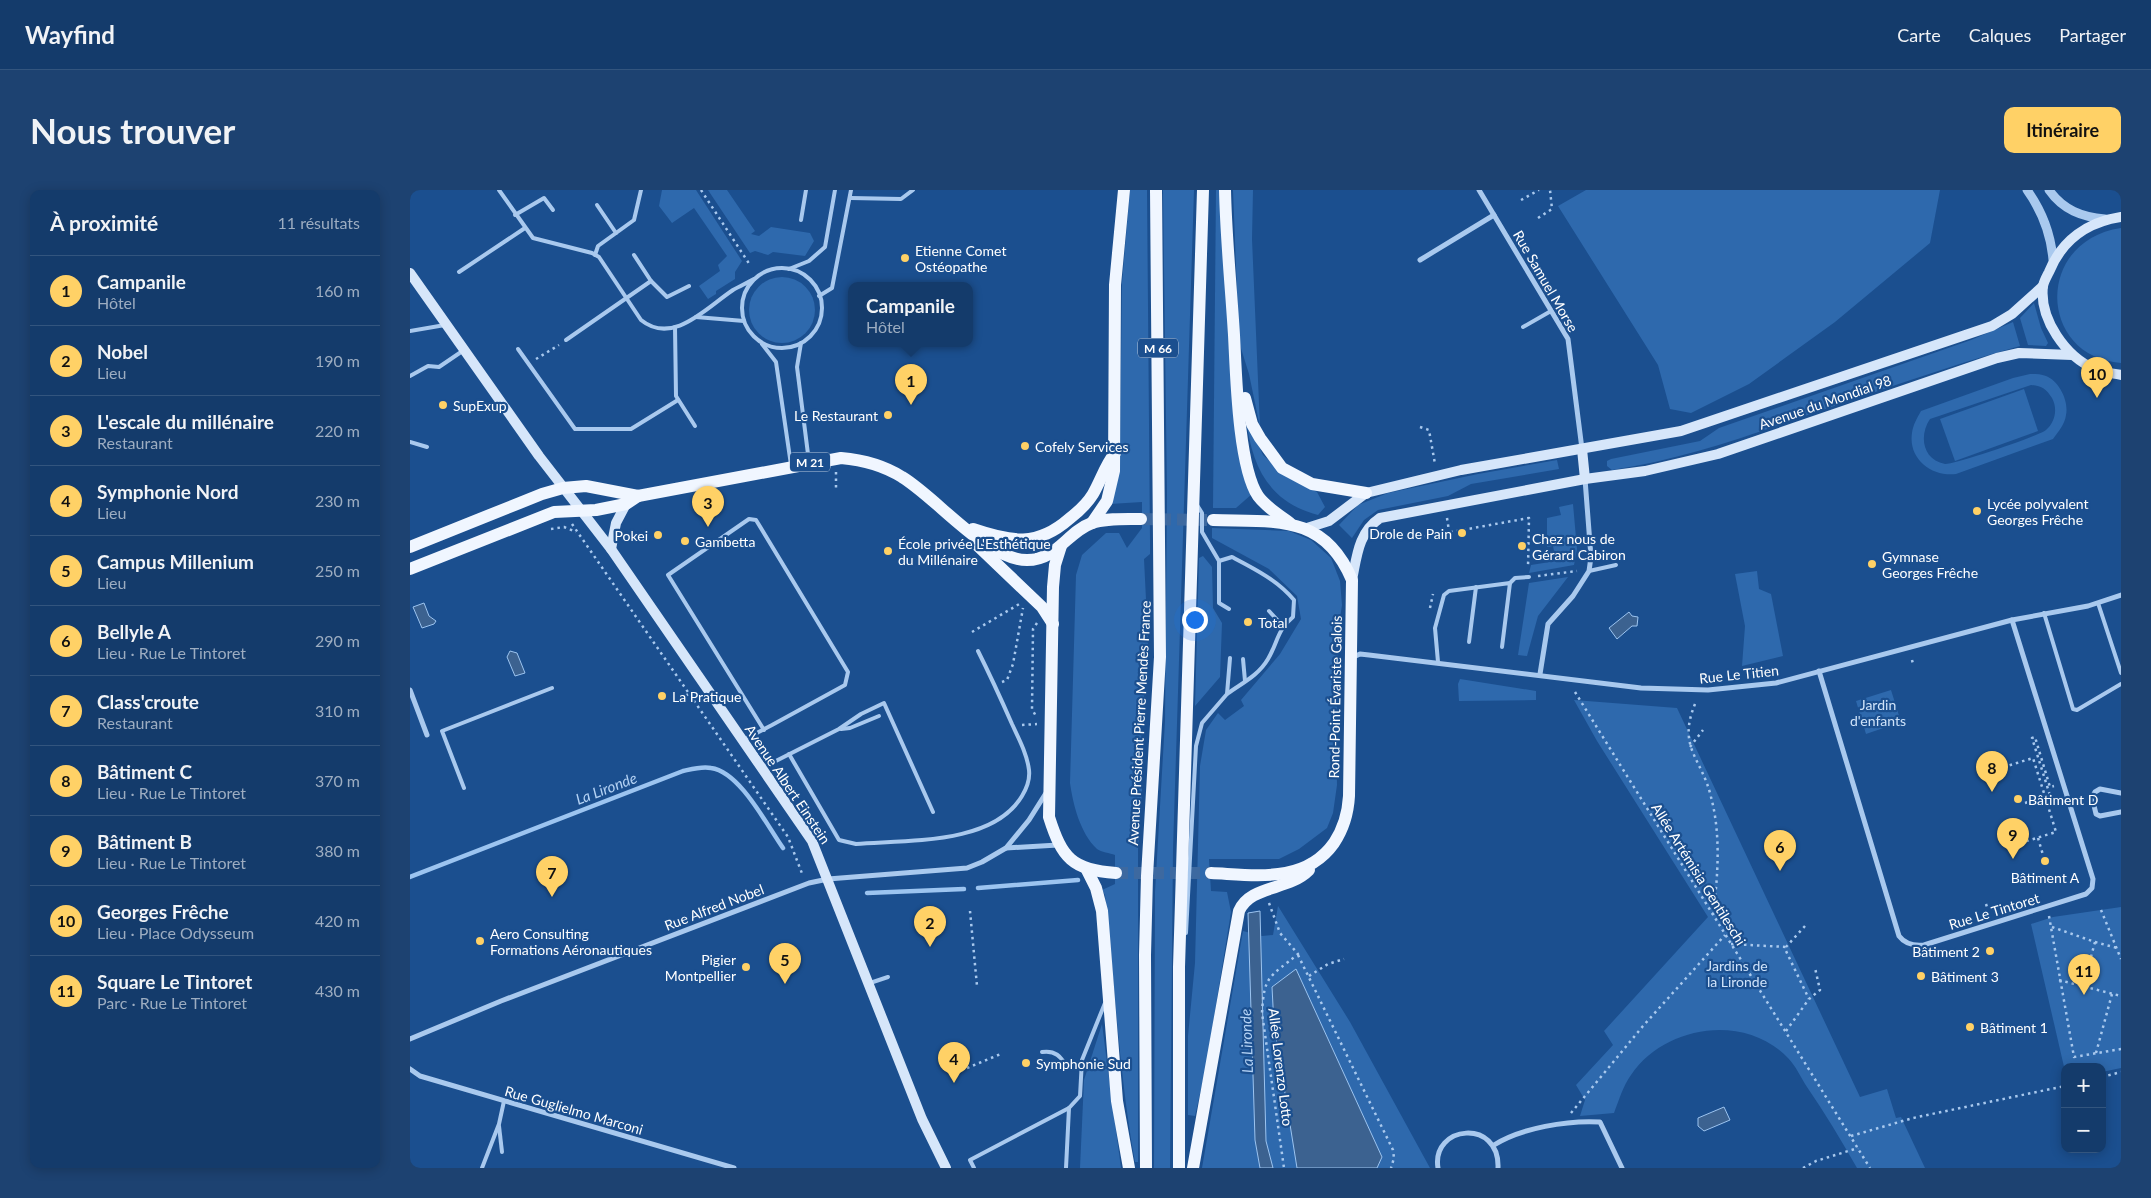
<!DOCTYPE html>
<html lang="fr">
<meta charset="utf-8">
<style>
:root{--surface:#143b6b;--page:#1d4271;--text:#f1f3f6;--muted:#9dadc1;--line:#33557e;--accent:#ffd166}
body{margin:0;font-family:Lato,sans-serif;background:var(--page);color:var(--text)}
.controls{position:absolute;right:15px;bottom:15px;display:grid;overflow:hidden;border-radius:10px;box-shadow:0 2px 12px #0003}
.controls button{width:45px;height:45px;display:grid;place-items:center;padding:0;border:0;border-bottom:1px solid var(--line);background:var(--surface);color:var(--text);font:25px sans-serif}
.you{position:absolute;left:784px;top:429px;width:18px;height:18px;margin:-12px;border:4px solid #fff;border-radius:50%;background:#1a73e8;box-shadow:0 0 0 8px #1a73e833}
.badge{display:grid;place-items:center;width:32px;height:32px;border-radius:50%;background:var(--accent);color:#111;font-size:16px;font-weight:700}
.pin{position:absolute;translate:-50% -41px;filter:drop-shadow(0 1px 2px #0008)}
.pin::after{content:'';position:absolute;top:26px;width:18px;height:15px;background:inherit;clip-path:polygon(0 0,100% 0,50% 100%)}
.popup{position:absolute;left:438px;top:92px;width:125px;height:65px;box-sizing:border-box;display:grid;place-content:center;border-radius:10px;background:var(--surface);filter:drop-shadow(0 1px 4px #0005);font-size:16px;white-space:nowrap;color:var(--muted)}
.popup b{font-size:19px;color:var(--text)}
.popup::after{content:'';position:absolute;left:50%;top:100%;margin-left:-10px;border:10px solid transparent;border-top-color:var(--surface)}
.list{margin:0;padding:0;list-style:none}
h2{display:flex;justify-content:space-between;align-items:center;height:65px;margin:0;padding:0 20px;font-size:21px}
h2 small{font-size:16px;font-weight:400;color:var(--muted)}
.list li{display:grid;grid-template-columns:32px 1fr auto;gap:15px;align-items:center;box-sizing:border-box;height:70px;padding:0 20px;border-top:1px solid var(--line)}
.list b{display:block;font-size:19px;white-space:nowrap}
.list p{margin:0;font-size:16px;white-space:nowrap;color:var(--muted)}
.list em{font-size:16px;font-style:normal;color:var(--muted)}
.map{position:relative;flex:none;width:1711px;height:978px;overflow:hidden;border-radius:10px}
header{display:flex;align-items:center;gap:30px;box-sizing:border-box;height:70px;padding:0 25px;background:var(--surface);border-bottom:1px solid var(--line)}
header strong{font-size:24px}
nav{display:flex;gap:28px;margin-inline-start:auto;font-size:18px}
.intro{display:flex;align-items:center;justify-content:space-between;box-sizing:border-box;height:120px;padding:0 30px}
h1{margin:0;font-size:35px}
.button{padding:12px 22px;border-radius:10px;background:var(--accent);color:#111;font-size:18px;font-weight:700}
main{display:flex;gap:30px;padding:0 30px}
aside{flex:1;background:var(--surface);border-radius:10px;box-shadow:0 2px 12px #0003}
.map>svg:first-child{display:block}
</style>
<header>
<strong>Wayfind</strong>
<nav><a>Carte</a><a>Calques</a><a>Partager</a></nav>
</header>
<div class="intro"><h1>Nous trouver</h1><a class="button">Itinéraire</a></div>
<main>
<aside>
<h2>À proximité<small>11 résultats</small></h2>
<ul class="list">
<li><span class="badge">1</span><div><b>Campanile</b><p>Hôtel</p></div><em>160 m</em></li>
<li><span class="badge">2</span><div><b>Nobel</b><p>Lieu</p></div><em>190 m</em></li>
<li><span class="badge">3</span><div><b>L'escale du millénaire</b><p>Restaurant</p></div><em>220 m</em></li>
<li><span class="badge">4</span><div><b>Symphonie Nord</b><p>Lieu</p></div><em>230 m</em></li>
<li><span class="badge">5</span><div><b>Campus Millenium</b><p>Lieu</p></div><em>250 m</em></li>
<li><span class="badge">6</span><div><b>Bellyle A</b><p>Lieu · Rue Le Tintoret</p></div><em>290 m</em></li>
<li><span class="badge">7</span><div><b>Class'croute</b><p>Restaurant</p></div><em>310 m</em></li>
<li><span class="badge">8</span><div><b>Bâtiment C</b><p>Lieu · Rue Le Tintoret</p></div><em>370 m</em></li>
<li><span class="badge">9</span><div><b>Bâtiment B</b><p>Lieu · Rue Le Tintoret</p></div><em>380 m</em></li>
<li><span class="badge">10</span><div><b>Georges Frêche</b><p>Lieu · Place Odysseum</p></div><em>420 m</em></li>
<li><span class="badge">11</span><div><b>Square Le Tintoret</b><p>Parc · Rue Le Tintoret</p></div><em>430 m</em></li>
</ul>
</aside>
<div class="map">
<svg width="1711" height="978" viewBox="0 0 1711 978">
<rect width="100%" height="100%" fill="#1b4f8f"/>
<g fill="#2e69ad" fill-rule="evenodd">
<polygon points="252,0 286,0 332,71 325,82 325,89 306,101 306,104 298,109 289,96 310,81 308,75 317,66 284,18 262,33 249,16"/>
<polygon points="298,0 317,0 345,41 341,44 349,46 361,37 400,43 404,51 395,66 363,62 358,65 345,61 340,63"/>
<path d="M720 0H737L740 350V364L734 369 738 450 731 552 732 601 728 660V972H725C709 884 705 794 695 705L692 700 705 694V665C700 663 691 662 687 659 670 643 663 614 660 593L666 385 672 365 696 343H709L717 358 732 338V312L700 314 710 255 712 93Z"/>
<polygon points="753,0 784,0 763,659 760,978 744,978 745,702 755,531 757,304"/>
<polygon points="806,0 811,0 842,304 826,318 803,318"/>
<polygon points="823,0 843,0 842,49 850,237 839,184 829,152"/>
<polygon points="1176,0 1530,0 1520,53 1425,132 1339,194 1281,223 1260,219 1248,175 1148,16"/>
<path d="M1711 38V173C1628 167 1624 51 1711 38Z"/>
<circle cx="372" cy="120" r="33"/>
<polygon points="1624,113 1631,138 1638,153 1636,156 1618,155 1610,128"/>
<path d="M1603 132 1610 156C1535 177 1463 203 1389 228 1327 250 1267 270 1202 280L1197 276V271L1201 269 1290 251 1309 238 1561 150Z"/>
<path d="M1620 184C1625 184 1631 184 1636 186 1649 191 1659 211 1656 225 1655 234 1648 242 1643 249L1546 284C1522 287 1498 269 1502 243 1503 235 1507 228 1511 221L1603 188ZM1621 195C1632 196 1636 199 1642 208 1648 219 1645 232 1636 240 1629 246 1543 275 1535 274 1512 270 1509 245 1520 229Z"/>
<polygon points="1614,199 1628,241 1545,271 1530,229"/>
<path d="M836 229 853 265 877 287 907 302 915 317 908 325C859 312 842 277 836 229Z"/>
<polygon points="1147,270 1149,279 1061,294 1038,306 968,320 954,330 942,348 929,335 948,315 978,303 1068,284"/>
<polygon points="1163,314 1167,359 1164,375 1119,383 1121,375 1146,371 1143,356 1137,357 1137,328 1151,325 1149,317"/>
<polygon points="802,338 879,341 901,350 921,368 930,391 932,415 929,435 926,546 927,595 923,623 917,638 889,659 869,669 799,669 801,701 817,702 821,722 796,877 785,926 778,925 778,846 785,773 790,576 796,540 808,523 815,530 834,516 831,510 870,464 891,429 887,406 859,379 802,348"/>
<polygon points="793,366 802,377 803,418 812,433 810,487 785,516 789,368"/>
<polygon points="1347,381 1349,399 1361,404 1373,466 1332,476 1335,436 1325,384"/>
<polygon points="1158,387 1128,426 1117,466 1108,465 1119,393"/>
<polygon points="1050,489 1126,501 1126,510 1049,511 1048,494"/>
<polygon points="1481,500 1491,532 1456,544 1446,511"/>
<path d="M1164 510 1267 518 1450 907 1477 899 1486 928 1491 927 1515 978H1447C1431 950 1415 923 1397 897 1391 888 1386 876 1378 868 1335 823 1255 835 1221 885 1213 896 1209 910 1204 923L1170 926 1175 910 1166 895 1203 855 1194 841 1298 727 1187 551Z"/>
<polygon points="868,716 940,832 1020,978 792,978 833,741 852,746 863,745"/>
<polygon points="1711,717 1711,878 1692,882 1692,877 1655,877 1655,881 1621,734 1643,727"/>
<polygon points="692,834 711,978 670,978 674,890"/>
</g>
<g fill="#3c6290" stroke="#9cc4f0">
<polygon points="14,413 19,426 26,431 24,434 12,438 3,417"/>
<polygon points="1219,422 1222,426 1228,427 1227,436 1222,436 1207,449 1199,438"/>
<polygon points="100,461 107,463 115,483 105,486 97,467"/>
<polygon points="850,721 856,951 863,978 850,978 845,950 838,723"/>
<polygon points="886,779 972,967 967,978 887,978 864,835 862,797"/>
<polygon points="1314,917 1320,930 1294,941 1288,936 1288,928"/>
</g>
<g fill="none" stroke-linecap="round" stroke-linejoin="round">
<g stroke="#9cc4f0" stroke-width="4.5">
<path d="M0 687 273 581C282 579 292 576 301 578 330 582 356 634 373 658"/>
<polyline points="568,698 668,690"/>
<polyline points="457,703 554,699"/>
</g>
<g stroke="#3d69a0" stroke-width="12" stroke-dasharray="12 6" stroke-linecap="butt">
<polyline points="731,329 803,330"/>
<polyline points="706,683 801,683"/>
</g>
<g stroke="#a9c9ee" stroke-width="2.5" stroke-dasharray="2.5 4" stroke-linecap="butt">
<polyline points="291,0 340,75"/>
<polyline points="1111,10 1129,0"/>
<polyline points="1128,28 1142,19 1140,0"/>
<polyline points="126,169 149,155"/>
<polyline points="1010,237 1019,240 1025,274"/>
<polyline points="426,282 426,298"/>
<polyline points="1037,328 1039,341"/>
<polyline points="162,334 378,647 393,686"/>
<polyline points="141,339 154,337 166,342"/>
<polyline points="1002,349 1119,328 1118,378"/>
<polyline points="1128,386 1167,381"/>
<polyline points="1020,418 1023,404"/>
<polyline points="627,433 623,439 622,519 627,528"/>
<polyline points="562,442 611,413"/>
<polyline points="1502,470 1503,474"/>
<polyline points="592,492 597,490 603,474 613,418"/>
<polyline points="1165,502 1460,978"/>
<polyline points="264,511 279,504"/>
<path d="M1285 514C1267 558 1292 568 1301 607 1311 644 1308 687 1303 725"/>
<polyline points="612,535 627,534"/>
<polyline points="1280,557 1293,540"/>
<polyline points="1581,581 1623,568 1638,616 1641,615"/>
<polyline points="1615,613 1635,607"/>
<polyline points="1641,615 1643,615 1622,548 1625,547 1640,597 1644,596"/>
<polyline points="1628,648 1633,665"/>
<polyline points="1604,655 1646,642 1638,616"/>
<path d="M859 713 870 743 888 764C859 788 854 785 852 823L874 978"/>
<polyline points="1576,714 1577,717"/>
<polyline points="1691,720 1711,769"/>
<polyline points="560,721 567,796"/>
<polyline points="1639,726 1664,867 1711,859"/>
<polyline points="1395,736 1376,757 1376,761 1399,809"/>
<polyline points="1642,737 1685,752 1673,796"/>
<polyline points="1685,752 1707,758"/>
<polyline points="1321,754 1376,757"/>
<polyline points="888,765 983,960 984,968 981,978"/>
<polyline points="899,786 918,774 934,769"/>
<polyline points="1649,790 1711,806"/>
<polyline points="1376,841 1399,809 1410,800 1405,778"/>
<polyline points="1686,863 1702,804"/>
<polyline points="557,878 593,863"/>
<polyline points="1692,887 1711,882"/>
<polyline points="1161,923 1233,836 1315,745"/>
<polyline points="1441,946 1503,928 1655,896"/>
<polyline points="1393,978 1406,971 1448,958"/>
</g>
<g stroke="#a9c9ee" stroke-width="4">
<path d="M89 0 123 48 182 63 189 67 231 130C263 156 297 117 323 100 330 96 337 93 344 89"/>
<polyline points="441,8 491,9 503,0"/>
<polyline points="187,15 206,43"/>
<polyline points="105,25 134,8 143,20"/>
<polyline points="391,30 396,0"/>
<polyline points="185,65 188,56 224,30 231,0"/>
<polyline points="224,65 241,91 257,107 279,96"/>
<circle cx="372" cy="118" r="40"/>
<polyline points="379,79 399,71 415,57 425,0"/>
<polyline points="49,82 115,38"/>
<polyline points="409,106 422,98 441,0"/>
<polyline points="286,127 334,131"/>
<polyline points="265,137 266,206 285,236"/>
<polyline points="1113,137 1141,121"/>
<polyline points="0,141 35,135"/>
<polyline points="156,150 241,91"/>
<polyline points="391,153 387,177 399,272"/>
<polyline points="352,154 366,172 381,275"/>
<polyline points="108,159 165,239 221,239 268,210"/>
<polyline points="0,186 18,176 29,177 54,160"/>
<polyline points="0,252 17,257"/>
<polyline points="787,315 792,323 792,342 809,371 809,413 819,419"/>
<path d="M809 371 822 367C845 379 867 390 884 410L883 427C867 440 868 452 858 469 848 486 832 493 817 504"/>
<polyline points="1179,381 1206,375"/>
<polyline points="1100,393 1105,388 1119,387"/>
<polyline points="1688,413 1711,483"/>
<polyline points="859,421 872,435"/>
<polyline points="1634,423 1663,519 1667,520 1711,494"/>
<polyline points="1059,452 1066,397"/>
<polyline points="833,469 835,491"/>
<polyline points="1028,472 1025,438 1034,405 1039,401 1100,393 1092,457"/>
<polyline points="431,539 440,538 469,526"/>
<polyline points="333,550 362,535 435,495 438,482 346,330 339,329 258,385 354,540"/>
<path d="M379 564 429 650 446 654C497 650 583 655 612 606 617 598 620 589 619 580 617 564 609 549 602 534 591 509 580 485 568 461"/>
<polyline points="352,578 429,539 451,524 474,513 523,622"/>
<polyline points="54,598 32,541 142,498"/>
<polyline points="776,743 786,556 792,533 817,504 820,468"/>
<polyline points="460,793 478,787"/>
<path d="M632 862C645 860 651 866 657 878"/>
<polyline points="89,936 92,962"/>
<polyline points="72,978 89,934 94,911"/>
<polyline points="564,978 560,970 659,918 670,906 672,870 695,813"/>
<polyline points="656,978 659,918"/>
</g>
<g stroke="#a9c9ee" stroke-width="5">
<polyline points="1069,0 1158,149 1172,259"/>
<polyline points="1010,70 1084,25"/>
<polyline points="941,468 950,464 959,465 1231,498 1298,500 1366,493 1602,430 1678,416 1711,405"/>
<path d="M1409 481 1489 746C1495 754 1504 756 1514 755L1676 704 1682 698 1683 689 1602 430"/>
<polyline points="1130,484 1138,434 1163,406 1179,381 1181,367 1175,289"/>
<polyline points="0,500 17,545"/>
<polyline points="1711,603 1690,599 1685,602 1682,607 1686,624 1690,626 1711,622"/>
<polyline points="596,658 648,655"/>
<polyline points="0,849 91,811 399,693 418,689 557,678 572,672 596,658 619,630 636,603"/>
<polyline points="0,879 10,886 324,978"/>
<path d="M1084 955C1111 938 1158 930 1190 932L1212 978"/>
<path d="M1028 978C1021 935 1090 928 1088 978"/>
</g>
<g stroke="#a9c9ee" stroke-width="9">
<path d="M1617 0C1632 21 1641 44 1643 70"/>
<path d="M1639 0C1653 20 1672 27 1695 29"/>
</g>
<g stroke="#d6e6fa" stroke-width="10">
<path d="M1711 27C1678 32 1652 50 1639 82 1637 86 1634 91 1633 96 1629 129 1656 167 1685 179 1692 183 1703 183 1711 185"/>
<polyline points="0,83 129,266 201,359 402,651 512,929 536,978"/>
<polyline points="1172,259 1175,289"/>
<polyline points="897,338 919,331 956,303 1051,280 1271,241 1582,136 1602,124 1633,96"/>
<polyline points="201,359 206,333 216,314"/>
<path d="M942 390C947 366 948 343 970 328L1175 289 1235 281 1308 264 1587 168 1609 163 1662 165"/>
</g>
<g stroke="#f0f6ff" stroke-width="12">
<path d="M815 0C816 48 821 96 824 145 826 182 828 276 848 306 856 317 869 325 880 333"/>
<polyline points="835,208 842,234 850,248 872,278 902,294 956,303"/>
<polyline points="682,333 697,311 704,281 705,95 714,0"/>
<path d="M563 339C601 352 627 357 659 329 668 322 677 314 683 304 691 290 695 276 705 263"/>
<polyline points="568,356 632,417 643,434"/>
<path d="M651 356 645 375 643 397 639 627C652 668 662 680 706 683"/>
<path d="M0 357 132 304 153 298 176 296 228 306 431 268C454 270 473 275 492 287 527 308 576 370 617 370 647 370 657 342 682 333 697 328 716 329 731 329"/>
<polyline points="0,379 144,322 186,320 216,314 228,306"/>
<polyline points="677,680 686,698 692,721 707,911 719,978"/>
<path d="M801 683C845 685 895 694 924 653 934 638 938 624 939 606L942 390C914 323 864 332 803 330"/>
<polyline points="736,978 735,765 737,686 750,467 746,0"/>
<polyline points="769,978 769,777 793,0"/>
<path d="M783 978 829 721C840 695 878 701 899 680"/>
</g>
</g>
<g fill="#ffd166" stroke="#1b4f8f" stroke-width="2">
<circle cx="495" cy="68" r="5"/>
<circle cx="33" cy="215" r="5"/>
<circle cx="478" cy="225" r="5"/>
<circle cx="615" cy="256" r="5"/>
<circle cx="1567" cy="321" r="5"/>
<circle cx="1052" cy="343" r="5"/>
<circle cx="248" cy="345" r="5"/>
<circle cx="275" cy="351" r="5"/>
<circle cx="1112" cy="356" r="5"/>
<circle cx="478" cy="361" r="5"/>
<circle cx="1462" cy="374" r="5"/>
<circle cx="838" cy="432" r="5"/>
<circle cx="252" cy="506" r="5"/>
<circle cx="1608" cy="609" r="5"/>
<circle cx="1635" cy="671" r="5"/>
<circle cx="70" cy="751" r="5"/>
<circle cx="1580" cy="761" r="5"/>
<circle cx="336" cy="777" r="5"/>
<circle cx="1511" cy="786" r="5"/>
<circle cx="1560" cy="837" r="5"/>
<circle cx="616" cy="873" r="5"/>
</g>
<g text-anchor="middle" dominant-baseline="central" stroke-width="4.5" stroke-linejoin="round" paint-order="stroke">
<g fill="#1b4f8f" stroke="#bbcadd" stroke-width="1">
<rect x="728" y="148.5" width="40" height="19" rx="4"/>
<rect x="380" y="262.5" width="40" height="19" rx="4"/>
</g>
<g font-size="12" font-weight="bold" fill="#fff">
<text x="748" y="158">M 66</text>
<text x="400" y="272">M 21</text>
</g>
<g font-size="14" fill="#fff" stroke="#1b4f8f" text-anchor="start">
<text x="505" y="60">Etienne Comet<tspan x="505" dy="16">Ostéopathe</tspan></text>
<text x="43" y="215">SupExup</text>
<text x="468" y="225" text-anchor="end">Le Restaurant</text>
<text x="625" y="256">Cofely Services</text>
<text x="1577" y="313">Lycée polyvalent<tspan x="1577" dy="16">Georges Frêche</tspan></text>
<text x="1042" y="343" text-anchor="end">Drole de Pain</text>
<text x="238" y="345" text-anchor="end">Pokei</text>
<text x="1122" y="348">Chez nous de<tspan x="1122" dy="16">Gérard Cabiron</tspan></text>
<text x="285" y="351">Gambetta</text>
<text x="488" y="353">École privée L'Esthétique<tspan x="488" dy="16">du Millénaire</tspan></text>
<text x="1472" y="366">Gymnase<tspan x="1472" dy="16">Georges Frêche</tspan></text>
<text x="848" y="432">Total</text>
<text x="262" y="506">La Pratique</text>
<text x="1618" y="609">Bâtiment D</text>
<text x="1635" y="687" text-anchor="middle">Bâtiment A</text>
<text x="80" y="743">Aero Consulting<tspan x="80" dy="16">Formations Aéronautiques</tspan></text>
<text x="1570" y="761" text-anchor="end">Bâtiment 2</text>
<text x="326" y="769" text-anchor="end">Pigier<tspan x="326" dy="16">Montpellier</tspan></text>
<text x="1521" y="786">Bâtiment 3</text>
<text x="1570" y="837">Bâtiment 1</text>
<text x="626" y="873">Symphonie Sud</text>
</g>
<g font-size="14" fill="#fff" stroke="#1b4f8f">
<text transform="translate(1136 91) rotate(60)">Rue Samuel Morse</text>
<text transform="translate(1415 212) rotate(-19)">Avenue du Mondial 98</text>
<text transform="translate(1329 484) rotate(-6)">Rue Le Titien</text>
<text transform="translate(925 507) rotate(-89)">Rond-Point Évariste Galois</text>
<text transform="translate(729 533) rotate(-87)">Avenue Président Pierre Mendès France</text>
<text transform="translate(378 594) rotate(56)">Avenue Albert Einstein</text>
<text transform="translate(1289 684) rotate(58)">Allée Artémisia Gentileschi</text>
<text transform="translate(304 717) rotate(-21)">Rue Alfred Nobel</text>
<text transform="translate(1584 721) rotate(-17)">Rue Le Tintoret</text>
<text transform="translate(871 877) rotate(83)">Allée Lorenzo Lotto</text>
<text transform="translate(164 920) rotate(16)">Rue Guglielmo Marconi</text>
</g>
<g font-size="14" fill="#cfe3fa" stroke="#1b4f8f">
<text x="1468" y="514">Jardin<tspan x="1468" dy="16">d'enfants</tspan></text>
<text x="1327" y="775">Jardins de<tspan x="1327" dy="16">la Lironde</tspan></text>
</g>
<g font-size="15" font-style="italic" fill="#b5d3f5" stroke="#1b4f8f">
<text transform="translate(196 598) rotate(-21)">La Lironde</text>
<text transform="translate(836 851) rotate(-92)">La Lironde</text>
</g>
</g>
</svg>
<div class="controls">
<button>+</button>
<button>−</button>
</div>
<div class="you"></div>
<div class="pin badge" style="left:501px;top:215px">1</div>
<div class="popup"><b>Campanile</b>Hôtel</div>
<div class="pin badge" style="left:520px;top:757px">2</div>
<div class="pin badge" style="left:298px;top:337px">3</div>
<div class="pin badge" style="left:544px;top:893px">4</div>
<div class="pin badge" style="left:375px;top:794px">5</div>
<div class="pin badge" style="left:1370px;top:681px">6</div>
<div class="pin badge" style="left:142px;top:707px">7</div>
<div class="pin badge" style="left:1582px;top:602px">8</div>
<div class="pin badge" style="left:1603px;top:669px">9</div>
<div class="pin badge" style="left:1687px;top:208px">10</div>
<div class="pin badge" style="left:1674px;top:805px">11</div>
</div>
</main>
